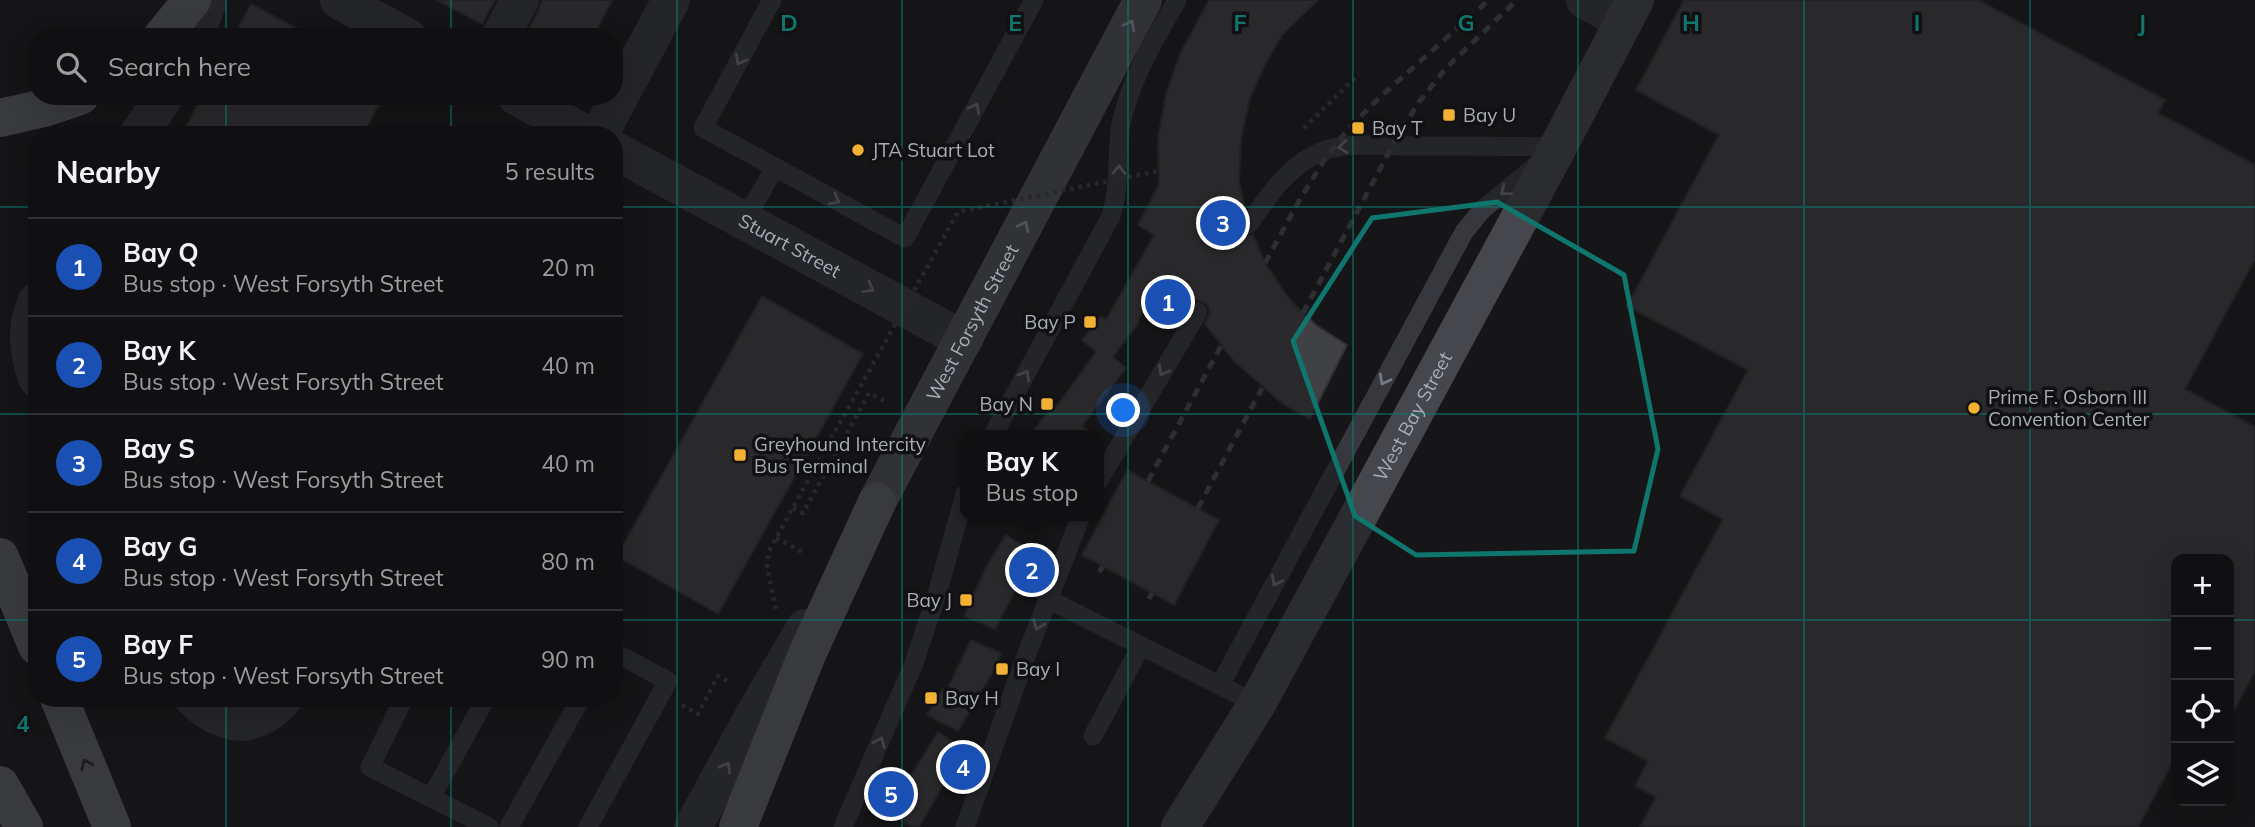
<!DOCTYPE html>
<meta charset="utf-8">
<style>
:root{--surface:#101012;--page:#1e1e20;--text:#f1f3f6;--muted:#9c9d9f;--line:#303032;--accent:#f2b134}
body{margin:0;font-family:Mulish,sans-serif;background:var(--page);color:var(--text)}
.controls{position:absolute;right:21px;bottom:21px;display:grid;overflow:hidden;border-radius:14px;box-shadow:0 7px 28px #0002}
.controls button{width:63px;height:63px;display:grid;place-items:center;padding:0;border:0;border-bottom:2px solid var(--line);background:var(--surface);color:var(--text);font:35px sans-serif}
.you{position:absolute;left:1124px;top:411px;width:24px;height:24px;margin:-18px;border:5px solid #fff;border-radius:50%;background:#1a73e8;box-shadow:0 0 0 10px #1a73e833}
.badge{display:grid;place-items:center;width:46px;height:46px;border-radius:50%;background:var(--accent);color:#fff;font-size:23px;font-weight:700}
.pin{position:absolute;translate:-50% -50%;border:4px solid #fff;box-shadow:0 2px 7px #0006}
.popup{position:absolute;left:960px;top:430px;width:144px;height:91px;box-sizing:border-box;display:grid;place-content:center;border-radius:14px;background:var(--surface);filter:drop-shadow(0 2px 5px #0005);font-size:23px;white-space:nowrap;color:var(--muted)}
.popup b{font-size:26px;color:var(--text)}
.popup::after{content:'';position:absolute;left:50%;top:100%;margin-left:-14px;border:14px solid transparent;border-top-color:var(--surface)}
.list{margin:0;padding:0;list-style:none}
h2{display:flex;justify-content:space-between;align-items:center;height:91px;margin:0;padding:0 28px;font-size:30px}
h2 small{font-size:23px;font-weight:400;color:var(--muted)}
.list li{display:grid;grid-template-columns:46px 1fr auto;gap:21px;align-items:center;box-sizing:border-box;height:98px;padding:0 28px;border-top:2px solid var(--line)}
.list b{display:block;font-size:26px;white-space:nowrap}
.list p{margin:0;font-size:23px;white-space:nowrap;color:var(--muted)}
.list em{font-size:23px;font-style:normal;color:var(--muted)}
.icon{flex:none;width:38px;height:38px;fill:none;stroke:currentColor;stroke-width:2;stroke-linecap:round;stroke-linejoin:round}
.map{position:relative;flex:none;width:2255px;height:827px;overflow:hidden}
.search{position:absolute;background:var(--surface);box-shadow:0 7px 28px #0002;left:28px;top:28px;width:595px;height:77px;display:flex;align-items:center;gap:18px;box-sizing:border-box;padding:0 24px;border-radius:28px;color:var(--muted);font-size:26px}
.panel{position:absolute;background:var(--surface);box-shadow:0 7px 28px #0002;left:28px;top:126px;width:595px;height:581px;border-radius:28px}
.map>svg:first-child{display:block}
</style>
<div class="map">
<svg width="2255" height="827" viewBox="0 0 2255 827">
<rect width="100%" height="100%" fill="#161618"/>
<g fill="#404145" stroke="#303034" stroke-width="2">
<polygon points="436,0 495,0 482,24"/>
<polygon points="542,0 612,0 593,37 525,37 539,10"/>
<polygon points="1209,0 1318,0 1282,35 1265,65 1250,98 1241,140 1240,157 1239,182 1245,208 1237,224 1242,234 1253,235 1265,263 1290,300 1316,325 1347,345 1310,419 1283,404 1234,361 1205,324 1210,313 1208,305 1199,300 1192,301 1180,279 1138,319 1139,322 1113,357 1126,368 1082,426 1093,435 1030,435 1055,404 1057,406 1096,352 1082,340 1101,316 1106,320 1154,235 1138,225 1159,184 1158,138 1166,94 1180,54"/>
<polygon points="1684,0 1978,0 2165,100 2158,113 2255,165 2255,259 2185,389 2255,427 2255,671 2229,720 2229,559 2176,559 2176,756 2138,827 1640,827 1656,797 1635,786 1648,761 1605,738 1723,519 1680,496 1748,370 1627,306 1719,135 1636,90"/>
<polygon points="251,4 313,37 233,37"/>
<polygon points="202,96 383,96 363,135 182,135"/>
<polygon points="762,296 863,354 718,614 617,556"/>
<polygon points="1127,470 1219,520 1174,605 1082,555"/>
<polygon points="1006,535 1035,554 995,629 964,616 986,567"/>
<polygon points="971,640 1001,653 994,670 958,731 927,715 943,688 947,690"/>
<polygon points="938,732 966,751 952,777 949,775 919,827 913,827 888,813"/>
</g>
<g fill="none" stroke-linecap="round" stroke-linejoin="round">
<g stroke="#3d3f44" stroke-width="4.5" stroke-dasharray="3.5 5" stroke-linecap="butt">
<polyline points="1304,128 1359,74"/>
<polyline points="793,508 803,513 869,393 888,403"/>
<polyline points="776,538 806,554"/>
<polyline points="776,609 767,567 769,551 827,446"/>
<polyline points="682,705 698,714 718,676 731,683"/>
</g>
<g stroke="#37383d" stroke-width="19">
<polyline points="772,0 703,128 905,238 1034,0"/>
<polyline points="745,220 775,167"/>
<path d="M1249 224C1267 198 1285 170 1314 155 1341 140 1378 146 1409 146 1458 146 1508 146 1558 147"/>
<path d="M993 435 1111 216C1121 183 1116 157 1121 124 1130 80 1155 39 1177 0"/>
<polyline points="1098,482 1198,312"/>
<polyline points="1048,599 1257,704"/>
<polyline points="1220,685 1464,232 1482,210 1538,164"/>
<polyline points="404,698 370,767 489,827"/>
<polyline points="1093,736 1141,646"/>
<polyline points="431,798 486,698"/>
<polyline points="509,827 581,698"/>
<polyline points="588,827 668,681 614,652"/>
<polyline points="843,827 914,663 937,594 965,494"/>
<polyline points="965,827 1026,656 1081,516"/>
</g>
<g stroke="#37383d" stroke-width="38">
<polyline points="339,0 407,37"/>
<polyline points="1585,0 1624,21"/>
<polyline points="195,37 208,0"/>
<polyline points="500,37 520,0"/>
<polyline points="516,96 587,135"/>
<polyline points="138,135 165,96"/>
<polyline points="599,135 671,0"/>
<path id="s1" d="M614 150 964 340"/>
<path d="M37 301C25 326 28 353 37 378"/>
<path d="M193 698C224 727 254 732 284 698"/>
</g>
<polyline stroke="#37383d" stroke-width="38" points="693,827 753,717 805,628"/>
<path stroke="#45474d" stroke-width="38" id="s2" d="M1180 827 1257 704 1558 147 1635 0"/>
<path stroke="#53555c" stroke-width="38" id="s3" d="M877 502 1143 0"/>
<g stroke="#63666e" stroke-width="38">
<polyline points="162,37 192,0"/>
<polyline points="0,118 44,108 80,96"/>
<polyline points="0,557 37,646"/>
<polyline points="59,698 112,827"/>
<polyline points="0,785 24,827"/>
<polyline points="738,827 808,652 877,502"/>
</g>
<g stroke="#4a4c52" stroke-width="5" stroke-dasharray="9 7" stroke-linecap="butt">
<polyline points="1265,263 1299,201 1323,162 1348,129 1379,98 1489,0"/>
<polyline points="1303,313 1395,141 1419,102 1447,67 1517,0"/>
<polyline points="1148,481 1221,346"/>
<polyline points="1198,508 1262,388"/>
<polyline points="1099,572 1103,566"/>
<polyline points="1149,599 1152,593"/>
</g>
<polyline stroke="#3d3f44" stroke-width="4.5" stroke-dasharray="3.5 5" stroke-linecap="butt" points="827,446 958,212 1157,171"/>
</g>
<defs><path id="oneway-chevron" d="M-2-3.5L2.5 0L-2 3.5" fill="none" stroke-width="1.6" stroke-linecap="round" stroke-linejoin="round" transform="scale(1.75)"/></defs>
<g stroke="#979ba6">
<use href="#oneway-chevron" transform="translate(1130 25) rotate(-62)"/>
<use href="#oneway-chevron" transform="translate(1024 226) rotate(-62)"/>
</g>
<g stroke="#757881">
<use href="#oneway-chevron" transform="translate(740 60) rotate(118)"/>
<use href="#oneway-chevron" transform="translate(975 108) rotate(-62)"/>
<use href="#oneway-chevron" transform="translate(1343 147) rotate(174)"/>
<use href="#oneway-chevron" transform="translate(1119 170) rotate(-88)"/>
<use href="#oneway-chevron" transform="translate(1505 191) rotate(141)"/>
<use href="#oneway-chevron" transform="translate(835 200) rotate(28)"/>
<use href="#oneway-chevron" transform="translate(869 288) rotate(29)"/>
<use href="#oneway-chevron" transform="translate(1163 371) rotate(120)"/>
<use href="#oneway-chevron" transform="translate(1025 375) rotate(-61)"/>
<use href="#oneway-chevron" transform="translate(1384 380) rotate(118)"/>
<use href="#oneway-chevron" transform="translate(1276 581) rotate(118)"/>
<use href="#oneway-chevron" transform="translate(1038 625) rotate(111)"/>
<use href="#oneway-chevron" transform="translate(880 742) rotate(-67)"/>
<use href="#oneway-chevron" transform="translate(726 767) rotate(-61)"/>
</g>
<use stroke="#26262a" href="#oneway-chevron" transform="translate(86 764) rotate(-113)"/>
<path d="M0 0H2255V827H0ZM1497 202 1624 275 1658 449 1634 551 1416 555 1355 516 1293 341 1372 218Z" fill="#161618" fill-opacity=".55" fill-rule="evenodd"/>
<path fill="none" stroke="#0f766e" stroke-width="5" stroke-linejoin="round" d="M1497 202 1624 275 1658 449 1634 551 1416 555 1355 516 1293 341 1372 218Z"/>
<path fill="none" stroke="#0f766e" stroke-width="2" stroke-opacity="0.55" d="M226 0V37M451 0V37M677 0V827M902 0V827M1128 0V827M1353 0V827M1578 0V827M1804 0V827M2030 0V827M226 96V135M451 96V135M0 207H37M614 207H2255M0 414H37M614 414H2255M0 620H37M614 620H2176M2229 620H2255M226 698V827M451 698V827"/>
<g fill="#f2b134" stroke="#111113" stroke-width="2.5">
<rect x="1442" y="108" width="14" height="14" rx="3.5"/>
<rect x="1351" y="121" width="14" height="14" rx="3.5"/>
<circle cx="858" cy="150" r="7"/>
<rect x="1083" y="315" width="14" height="14" rx="3.5"/>
<rect x="1040" y="397" width="14" height="14" rx="3.5"/>
<circle cx="1974" cy="408" r="7"/>
<rect x="733" y="448" width="14" height="14" rx="3.5"/>
<rect x="959" y="593" width="14" height="14" rx="3.5"/>
<rect x="995" y="662" width="14" height="14" rx="3.5"/>
<rect x="924" y="691" width="14" height="14" rx="3.5"/>
</g>
<g text-anchor="middle" dominant-baseline="central" stroke-width="7" stroke-linejoin="round" paint-order="stroke">
<g font-size="19" fill="#a8adb8" stroke="#111113" text-anchor="start">
<text x="1463" y="115">Bay U</text>
<text x="1372" y="128">Bay T</text>
<text x="872" y="150">JTA Stuart Lot</text>
<text x="1076" y="322" text-anchor="end">Bay P</text>
<text x="1988" y="397">Prime F. Osborn III<tspan x="1988" dy="22">Convention Center</tspan></text>
<text x="1033" y="404" text-anchor="end">Bay N</text>
<text x="754" y="444">Greyhound Intercity<tspan x="754" dy="22">Bus Terminal</tspan></text>
<text x="952" y="600" text-anchor="end">Bay J</text>
<text x="1016" y="669">Bay I</text>
<text x="945" y="698">Bay H</text>
</g>
<g font-size="19" fill="#a8adb8" stroke="#111113">
<text stroke="none"><textPath href="#s1" startOffset="200">Stuart Street</textPath></text>
<text stroke="none"><textPath href="#s3" startOffset="203">West Forsyth Street</textPath></text>
<text stroke="none"><textPath href="#s2" startOffset="472">West Bay Street</textPath></text>
</g>
</g>
<g font-size="23" text-anchor="middle" font-weight="bold" fill="#0f766e" stroke="#111113" stroke-width="7" stroke-linejoin="round" paint-order="stroke">
<text x="789" y="31">D</text>
<text x="1015" y="31">E</text>
<text x="1240" y="31">F</text>
<text x="1466" y="31">G</text>
<text x="1691" y="31">H</text>
<text x="1917" y="31">I</text>
<text x="2142" y="31">J</text>
<text x="23" y="732">4</text>
</g>
</svg>
<div class="controls">
<button>+</button>
<button>−</button>
<button><svg class="icon" aria-label="locate" viewBox="0 0 24 24"><circle cx="12" cy="12" r="6"/><path d="M12 2v4M12 18v4M2 12h4M18 12h4"/></svg></button>
<button><svg class="icon" aria-label="layers" viewBox="0 0 24 24"><path d="M12 4l9 5-9 5-9-5zM3 14l9 5 9-5"/></svg></button>
</div>
<div class="you"></div>
<div class="pin badge" style="left:1168px;top:302px;background:#1a4fb4">1</div>
<div class="pin badge" style="left:1032px;top:570px;background:#1a4fb4">2</div>
<div class="popup"><b>Bay K</b>Bus stop</div>
<div class="pin badge" style="left:1223px;top:223px;background:#1a4fb4">3</div>
<div class="pin badge" style="left:963px;top:767px;background:#1a4fb4">4</div>
<div class="pin badge" style="left:891px;top:794px;background:#1a4fb4">5</div>
<div class="search"><svg class="icon" aria-label="search" viewBox="0 0 24 24"><circle cx="10" cy="10" r="6"/><path d="M15 15l6 6"/></svg>Search here</div>
<section class="panel">
<h2>Nearby<small>5 results</small></h2>
<ul class="list">
<li><span class="badge" style="background:#1a4fb4">1</span><div><b>Bay Q</b><p>Bus stop · West Forsyth Street</p></div><em>20 m</em></li>
<li><span class="badge" style="background:#1a4fb4">2</span><div><b>Bay K</b><p>Bus stop · West Forsyth Street</p></div><em>40 m</em></li>
<li><span class="badge" style="background:#1a4fb4">3</span><div><b>Bay S</b><p>Bus stop · West Forsyth Street</p></div><em>40 m</em></li>
<li><span class="badge" style="background:#1a4fb4">4</span><div><b>Bay G</b><p>Bus stop · West Forsyth Street</p></div><em>80 m</em></li>
<li><span class="badge" style="background:#1a4fb4">5</span><div><b>Bay F</b><p>Bus stop · West Forsyth Street</p></div><em>90 m</em></li>
</ul>
</section>
</div>
